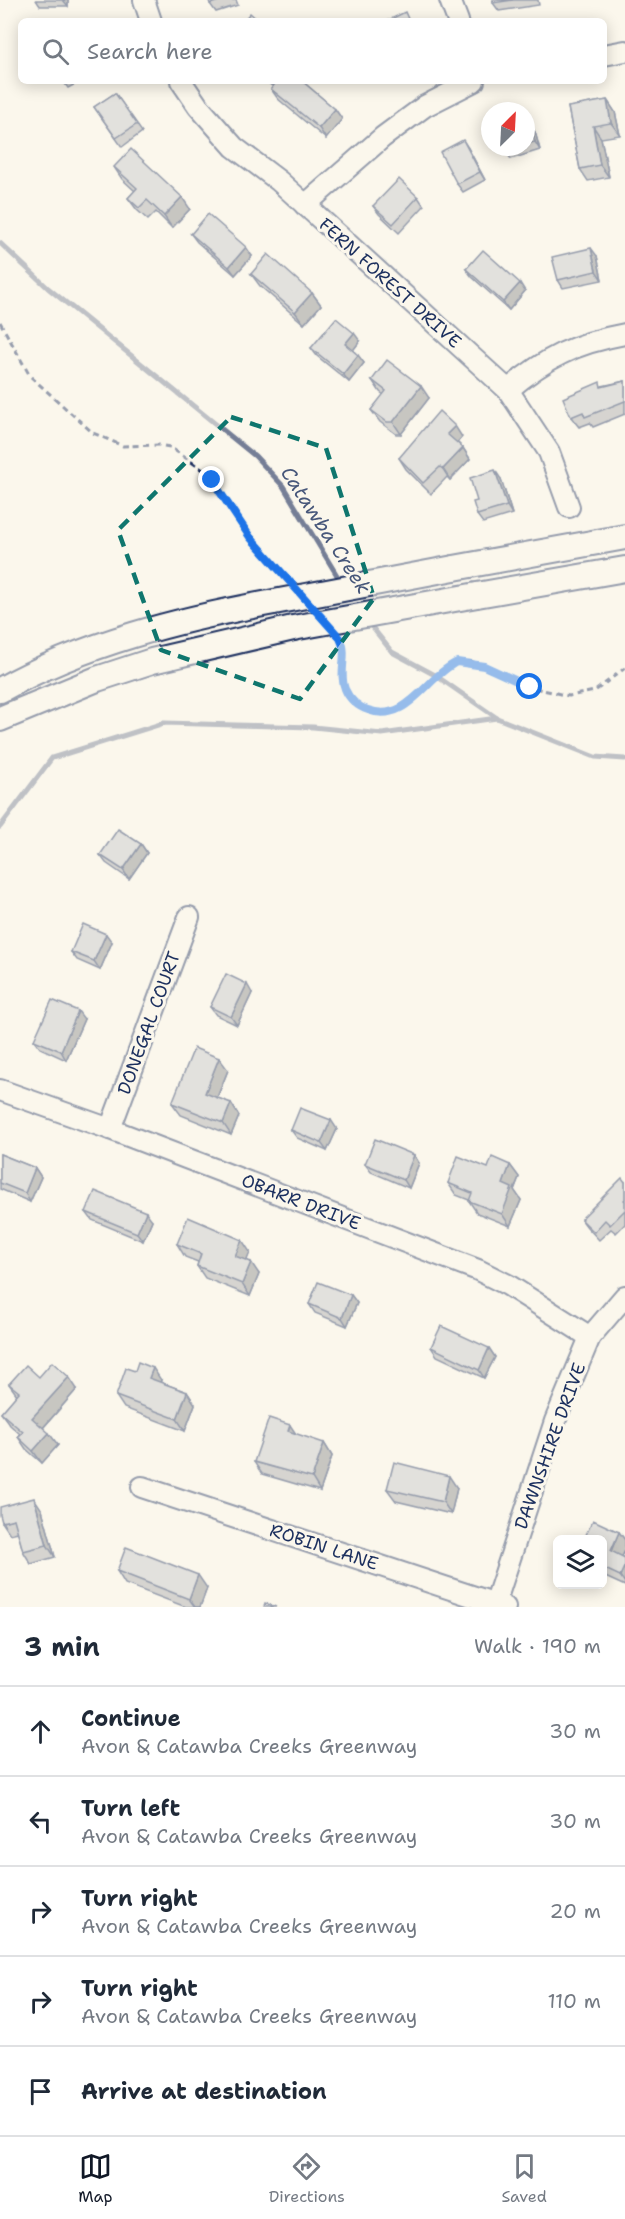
<!DOCTYPE html>
<meta charset="utf-8">
<style>
:root{--surface:#fff;--page:#f6f6f7;--text:#1f2937;--muted:#747a83;--line:#e0e1e3;--accent:#111827}
body{margin:0;font-family:"Shantell Sans",sans-serif;background:var(--page);color:var(--text)}
.controls{position:absolute;right:18px;bottom:18px;display:grid;overflow:hidden;border-radius:9px;box-shadow:0 3px 15px #0003}
.controls button{width:54px;height:54px;display:grid;place-items:center;padding:0;border:0;border-bottom:2px solid var(--line);background:var(--surface);color:var(--text);font:30px sans-serif}
.compass{position:absolute;left:481px;top:102px;width:54px;height:54px;border-radius:50%;background:var(--surface);box-shadow:0 3px 15px #0003;rotate:24deg}
.stop{position:absolute;width:18px;height:18px;margin:-14px;border:4px solid #1a73e8;border-radius:50%;background:#fff}
.stop.end{background:#1a73e8;border-color:#fff;box-shadow:0 2px 6px #0008}
.list{margin:0;padding:0;list-style:none}
h2{display:flex;justify-content:space-between;align-items:center;height:78px;margin:0;padding:0 24px;font-size:26px}
h2 small{font-size:20px;font-weight:400;color:var(--muted)}
.list li{display:grid;grid-template-columns:39px 1fr auto;gap:18px;align-items:center;box-sizing:border-box;height:90px;padding:0 24px;border-top:2px solid var(--line)}
.list b{display:block;font-size:22px;white-space:nowrap}
.list p{margin:0;font-size:20px;white-space:nowrap;color:var(--muted)}
.list em{font-size:20px;font-style:normal;color:var(--muted)}
.icon{flex:none;width:33px;height:33px;fill:none;stroke:currentColor;stroke-width:2;stroke-linecap:round;stroke-linejoin:round}
.map{position:relative;flex:none;width:625px;height:1607px;overflow:hidden}
.search{position:absolute;background:var(--surface);box-shadow:0 3px 15px #0003;left:18px;right:18px;top:18px;height:66px;display:flex;align-items:center;gap:15px;box-sizing:border-box;padding:0 21px;border-radius:9px;color:var(--muted);font-size:22px}
.sheet{height:528px;background:var(--surface)}
nav{display:flex;justify-content:space-around;align-items:center;box-sizing:border-box;height:84px;border-top:2px solid var(--line);background:var(--surface);font-size:16px;color:var(--muted)}
nav a{display:grid;justify-items:center;gap:3px}
nav .on{color:var(--accent)}
.map>svg:first-child{display:block}
</style>
<div class="map">
<svg width="625" height="1607" viewBox="0 0 625 1607">
<rect width="100%" height="100%" fill="#fbf7ec"/>
<filter id="ink" filterUnits="userSpaceOnUse"><feTurbulence type="fractalNoise" baseFrequency=".0167" numOctaves="2"/><feDisplacementMap in="SourceGraphic" scale="12" xChannelSelector="R" yChannelSelector="G"/><feConvolveMatrix kernelMatrix="1 2 1 2 8 2 1 2 1" color-interpolation-filters="sRGB"/></filter>
<g filter="url(#ink)">
<g fill="none" stroke-linecap="round" stroke-linejoin="round">
<g stroke="#747e96" stroke-width="5">
<polyline points="0,243 48,288 255,456 283,486 341,582"/>
<polyline points="368,622 392,652 435,675 497,718 595,757 625,759"/>
<polyline points="0,827 52,758 164,723 313,727 382,734 497,718"/>
</g>
<defs>
<g id="minor">
<polyline points="144,0 151,21"/>
<polyline points="450,0 458,21"/>
<polyline points="604,55 625,51"/>
<polyline points="181,81 198,106 234,147 279,181 508,390 549,452 569,507"/>
<polyline points="305,205 383,137 425,106 474,81"/>
<path d="M508 390C545 358 576 343 625 334"/>
<polyline points="0,1090 110,1129 478,1270 508,1285 590,1337"/>
<polyline points="110,1129 189,917"/>
<polyline points="142,1487 505,1607"/>
<polyline points="494,1607 555,1421 590,1337 625,1296"/>
</g>
<g id="major">
<polyline points="454,568 625,537"/>
<polyline points="477,595 625,569"/>
<path d="M0 690C84 643 181 619 274 602"/>
<polyline points="0,719 97,679 152,661 293,628"/>
</g>
</defs>
<use href="#minor" stroke="#1b2f5e" stroke-width="24"/>
<use href="#major" stroke="#1b2f5e" stroke-width="28"/>
<g stroke="#1b2f5e" stroke-width="3" stroke-dasharray="6 4.5" stroke-linecap="butt">
<polyline points="0,322 30,376 93,433 123,446 159,445 170,447 203,470 222,493 241,525 287,578"/>
<path d="M341 639C349 655 338 673 345 689 350 699 358 707 368 711 408 724 427 676 457 662H471L530 687 569 696 595 691 625 668"/>
</g>
<use href="#minor" stroke="#fbf7ec" stroke-width="20"/>
<use href="#major" stroke="#fbf7ec" stroke-width="24"/>
<defs>
<g id="major-bridge">
<polyline points="274,602 454,568"/>
<polyline points="293,628 477,595"/>
</g>
</defs>
<use href="#major-bridge" stroke="#1b2f5e" stroke-width="28" stroke-linecap="butt"/>
<use href="#major-bridge" stroke="#fbf7ec" stroke-width="24"/>
</g>
<g fill="#a8a9ad" stroke="#1b2f5e" stroke-width="1.5">
<polygon points="36,0 68,0 68,6 40,6"/>
<polygon points="209,0 236,0 238,5 216,12 210,4"/>
<polygon points="493,0 538,0 539,5 499,11 493,3"/>
<polygon points="63,81 81,81 68,88"/>
<polygon points="266,81 302,81 335,109 342,119 326,139 278,99 271,89 273,87"/>
<polygon points="115,93 142,132 122,147 94,107"/>
<polygon points="607,100 615,112 620,135 601,138 609,177 588,181 580,169 568,107"/>
<polygon points="526,125 535,132 540,150 511,159 505,150 504,147 526,147"/>
<polygon points="468,148 485,180 463,192 457,184"/>
<polygon points="114,167 190,209 172,228 156,212 148,220 137,210 128,198 135,191 122,179"/>
<polygon points="418,197 424,206 399,233 379,214 373,206"/>
<polygon points="191,234 252,256 235,275 197,242"/>
<polygon points="597,256 602,280 563,288 558,280"/>
<polygon points="466,269 525,291 509,310 472,277"/>
<polygon points="251,274 312,293 321,305 304,324 260,286"/>
<polygon points="360,341 353,350 364,363 349,382 317,356 311,348"/>
<polygon points="372,380 429,398 401,434 396,434 380,422 371,410 384,395 380,392"/>
<polygon points="625,381 625,414 593,427 590,423 579,427 571,417 602,386"/>
<polygon points="462,437 457,442 463,448 470,459 450,480 447,477 431,494 406,469 399,458"/>
<polygon points="501,479 512,514 483,523 477,515 477,501"/>
<polygon points="141,844 147,853 129,879 106,863 100,855"/>
<polygon points="112,942 100,970 77,960 71,952"/>
<polygon points="252,993 237,1025 216,1015 210,1007"/>
<polygon points="84,1019 66,1060 40,1048 34,1040"/>
<polygon points="228,1070 217,1098 231,1103 239,1116 231,1135 181,1115 172,1103"/>
<polygon points="337,1129 327,1151 297,1138 291,1130"/>
<polygon points="0,1154 35,1168 41,1177 30,1202 0,1189"/>
<polygon points="414,1155 419,1163 409,1188 371,1172 365,1164"/>
<polygon points="510,1165 519,1177 514,1190 521,1200 510,1226 477,1213 469,1201 469,1200 456,1195 448,1183 488,1168"/>
<polygon points="625,1182 625,1224 616,1233 611,1229 599,1240 587,1227 581,1219"/>
<polygon points="86,1212 152,1220 143,1241 92,1220"/>
<polygon points="177,1244 250,1252 247,1260 259,1274 250,1296 205,1278 197,1266 198,1262 185,1257"/>
<polygon points="351,1295 357,1303 347,1326 315,1313 309,1304"/>
<polygon points="431,1347 489,1348 495,1357 484,1378 437,1356"/>
<polygon points="39,1377 77,1389 43,1428 58,1445 42,1463 26,1449 18,1437 20,1434 10,1425 1,1413 17,1395 9,1384"/>
<polygon points="161,1380 160,1382 187,1392 195,1404 185,1431 124,1408 116,1396"/>
<polygon points="324,1443 332,1456 320,1491 262,1474 254,1462"/>
<polygon points="457,1488 451,1514 396,1501 387,1489"/>
<polygon points="42,1510 55,1557 31,1564 23,1551 18,1532 10,1534 2,1522"/>
<polygon points="619,1532 625,1540 625,1550 622,1556 625,1558 625,1586 603,1576 603,1539"/>
<polygon points="117,1571 207,1588 200,1607 186,1607 125,1584"/>
</g>
<g fill="#888a8d" stroke="#1b2f5e" stroke-width="1.5">
<polygon points="63,0 68,0 68,6"/>
<polygon points="607,100 615,112 620,135 611,123"/>
<polygon points="335,109 342,119 326,139 319,128"/>
<polygon points="530,124 535,132 540,150 535,142"/>
<polygon points="593,126 601,138 609,177 600,165"/>
<polygon points="463,140 468,148 485,180 480,172"/>
<polygon points="182,197 190,209 172,228 164,216"/>
<polygon points="246,247 252,256 235,275 229,267"/>
<polygon points="591,248 597,256 602,280 596,271"/>
<polygon points="520,283 525,291 509,310 503,302"/>
<polygon points="312,293 321,305 304,324 295,312"/>
<polygon points="354,333 360,341 351,353 345,344"/>
<polygon points="358,355 364,363 349,382 343,374"/>
<polygon points="421,386 429,398 401,434 393,422"/>
<polygon points="455,426 462,437 455,445 447,434"/>
<polygon points="463,448 470,459 450,480 443,469"/>
<polygon points="495,470 501,479 512,514 507,506"/>
<polygon points="141,844 147,853 129,879 123,870"/>
<polygon points="106,934 112,942 100,970 94,961"/>
<polygon points="247,984 252,993 237,1025 231,1017"/>
<polygon points="78,1011 84,1019 66,1060 61,1051"/>
<polygon points="219,1058 228,1070 214,1105 205,1093"/>
<polygon points="231,1103 239,1116 231,1135 223,1123"/>
<polygon points="331,1120 337,1129 327,1151 321,1143"/>
<polygon points="414,1155 419,1163 409,1188 404,1180"/>
<polygon points="510,1165 519,1177 514,1190 521,1200 510,1226 502,1214 503,1184"/>
<polygon points="35,1168 41,1177 30,1202 25,1193"/>
<polygon points="146,1212 152,1220 143,1241 137,1233"/>
<polygon points="242,1240 250,1252 243,1268 235,1256"/>
<polygon points="251,1262 259,1274 250,1296 242,1284"/>
<polygon points="351,1295 357,1303 347,1326 342,1318"/>
<polygon points="489,1348 495,1357 484,1378 479,1370"/>
<polygon points="153,1368 161,1380 158,1390 149,1378"/>
<polygon points="69,1377 77,1389 41,1430 32,1418"/>
<polygon points="187,1392 195,1404 185,1431 177,1419"/>
<polygon points="290,1425 298,1437 288,1431"/>
<polygon points="49,1433 58,1445 42,1463 33,1451"/>
<polygon points="324,1443 332,1456 320,1491 312,1478"/>
<polygon points="449,1476 457,1488 451,1514 443,1502"/>
<polygon points="34,1498 42,1510 55,1557 47,1545"/>
<polygon points="619,1532 625,1540 625,1550 619,1563 611,1551"/>
<polygon points="625,1565 625,1583 620,1576"/>
<polygon points="198,1575 207,1588 200,1607 195,1607 189,1599"/>
</g>
<g fill="#c3c5c9" stroke="#1b2f5e" stroke-width="1.5">
<polygon points="209,0 222,0 210,4"/>
<polygon points="493,0 513,0 493,3"/>
<polygon points="405,12 409,21 387,21"/>
<polygon points="250,13 259,21 243,21"/>
<polygon points="270,81 302,81 335,109 319,128 271,89 274,85"/>
<polygon points="115,93 137,124 116,138 94,107"/>
<polygon points="607,100 611,123 593,126 600,165 580,169 568,107"/>
<polygon points="530,124 535,142 526,144 526,125"/>
<polygon points="463,140 480,172 457,184 440,152"/>
<polygon points="504,147 516,147 505,150"/>
<polygon points="131,149 182,197 164,216 147,200 139,208 128,198 137,188 114,167"/>
<polygon points="399,179 418,197 393,224 373,206"/>
<polygon points="208,214 246,247 229,267 191,234"/>
<polygon points="591,248 596,271 558,280 552,257"/>
<polygon points="483,250 520,283 503,302 466,269"/>
<polygon points="268,254 312,293 295,312 251,274"/>
<polygon points="336,318 354,333 345,344 358,355 343,374 311,348"/>
<polygon points="387,360 421,386 393,422 387,422 371,410 386,391 372,380"/>
<polygon points="625,381 625,401 585,417 583,412 571,417 563,398 600,382 601,387"/>
<polygon points="439,411 455,426 447,434 463,448 443,469 440,467 423,483 399,458"/>
<polygon points="495,470 507,506 477,515 473,502 477,501 470,478"/>
<polygon points="118,829 141,844 123,870 100,855"/>
<polygon points="83,924 106,934 94,961 71,952"/>
<polygon points="226,974 247,984 231,1017 210,1007"/>
<polygon points="52,1000 78,1011 61,1051 34,1040"/>
<polygon points="194,1048 219,1058 205,1093 231,1103 223,1123 172,1103"/>
<polygon points="300,1108 331,1120 321,1143 291,1130"/>
<polygon points="375,1139 414,1155 404,1180 365,1164"/>
<polygon points="0,1154 35,1168 25,1193 0,1183"/>
<polygon points="458,1156 488,1168 492,1157 510,1165 503,1184 512,1188 502,1214 469,1201 472,1193 448,1183"/>
<polygon points="622,1178 625,1182 625,1199 624,1200 625,1201 625,1210 610,1225 605,1220 594,1232 581,1219"/>
<polygon points="95,1191 146,1212 137,1233 86,1212"/>
<polygon points="188,1217 242,1240 235,1256 251,1262 242,1284 197,1266 201,1254 177,1244"/>
<polygon points="318,1282 351,1295 342,1318 309,1304"/>
<polygon points="441,1326 489,1348 479,1370 431,1347"/>
<polygon points="52,1362 69,1377 32,1418 49,1433 33,1451 18,1437 23,1432 1,1413 19,1392 9,1384 26,1365 39,1377"/>
<polygon points="138,1362 153,1368 149,1378 187,1392 177,1419 116,1396 126,1368 135,1371"/>
<polygon points="269,1418 290,1425 288,1431 324,1443 312,1478 254,1462"/>
<polygon points="394,1462 449,1476 443,1502 387,1489"/>
<polygon points="34,1498 47,1545 23,1551 14,1519 2,1522 0,1515 0,1507"/>
<polygon points="593,1520 619,1532 611,1551 625,1558 625,1565 620,1576 603,1568 603,1539 584,1539"/>
<polygon points="126,1547 198,1575 189,1599 117,1571"/>
<polygon points="265,1603 276,1607 264,1607"/>
</g>
</g>
<g fill="none" stroke-linecap="round" stroke-linejoin="round" filter="url(#ink)">
<path stroke="#1a73e8" stroke-width="8" d="M212 480 250 537 340 638C349 654 338 672 345 689 349 699 358 707 368 710 407 725 427 676 457 662L484 666 530 687"/>
</g>
<path d="M0 0H625V1607H0ZM231 417 326 448 374 598 300 699 161 650 118 530Z" fill="#fbf7ec" fill-opacity=".55" fill-rule="evenodd"/>
<path fill="none" stroke="#0f766e" stroke-width="4.5" stroke-dasharray="12 8" stroke-linejoin="round" d="M231 417 326 448 374 598 300 699 161 650 118 530Z"/>
<g text-anchor="middle" dominant-baseline="central" stroke-width="6" stroke-linejoin="round" paint-order="stroke">
<g font-size="18" fill="#1b2f5e" stroke="#fbf7ec">
<text transform="translate(390 283) rotate(42)">FERN FOREST DRIVE</text>
<text transform="translate(149 1023) rotate(-70)">DONEGAL COURT</text>
<text transform="translate(301 1202) rotate(21)">OBARR DRIVE</text>
<text transform="translate(550 1446) rotate(-70)">DAWNSHIRE DRIVE</text>
<text transform="translate(324 1547) rotate(18)">ROBIN LANE</text>
</g>
<g font-size="20" font-style="italic" fill="#47577a" stroke="#fbf7ec">
<text transform="translate(326 530) rotate(57)">Catawba Creek</text>
</g>
</g>
</svg>
<div class="controls">
<button><svg class="icon" aria-label="layers" viewBox="0 0 24 24"><path d="M12 4l9 5-9 5-9-5zM3 14l9 5 9-5"/></svg></button>
</div>
<svg class="compass" viewBox="-18 -18 36 36"><path d="M0-13l5 13h-10z" fill="#e53935"/><path d="M0 13l5-13h-10z" fill="#747a83"/></svg>
<div class="stop" style="left:530px;top:687px"></div>
<div class="stop end" style="left:212px;top:480px"></div>
<div class="search"><svg class="icon" aria-label="search" viewBox="0 0 24 24"><circle cx="10" cy="10" r="6"/><path d="M15 15l6 6"/></svg>Search here</div>
</div>
<section class="sheet">
<h2>3 min<small>Walk · 190 m</small></h2>
<ul class="list">
<li><svg class="icon" aria-label="ahead" viewBox="0 0 24 24"><path d="M12 20V5M6 11l6-6 6 6"/></svg><div><b>Continue</b><p>Avon &amp; Catawba Creeks Greenway</p></div><em>30 m</em></li>
<li><svg class="icon" aria-label="left" viewBox="0 0 24 24"><path d="M17 20v-9H6M10 6l-5 5 5 5"/></svg><div><b>Turn left</b><p>Avon &amp; Catawba Creeks Greenway</p></div><em>30 m</em></li>
<li><svg class="icon" aria-label="right" viewBox="0 0 24 24"><path d="M7 20v-9h11M14 6l5 5-5 5"/></svg><div><b>Turn right</b><p>Avon &amp; Catawba Creeks Greenway</p></div><em>20 m</em></li>
<li><svg class="icon" aria-label="right" viewBox="0 0 24 24"><path d="M7 20v-9h11M14 6l5 5-5 5"/></svg><div><b>Turn right</b><p>Avon &amp; Catawba Creeks Greenway</p></div><em>110 m</em></li>
<li><svg class="icon" aria-label="arrive" viewBox="0 0 24 24"><path d="M6 21V4h12l-3 4 3 4H6"/></svg><div><b>Arrive at destination</b></div></li>
</ul>
</section>
<nav>
<a class="on"><svg class="icon" aria-label="map" viewBox="0 0 24 24"><path d="M3 6l6-2 6 2 6-2v14l-6 2-6-2-6 2zM9 4v14M15 6v14"/></svg>Map</a>
<a><svg class="icon" aria-label="directions" viewBox="0 0 24 24"><path d="M12 3l9 9-9 9-9-9zM9 14v-3h6M13 9l2 2-2 2"/></svg>Directions</a>
<a><svg class="icon" aria-label="saved" viewBox="0 0 24 24"><path d="M7 4h10v16l-5-4-5 4z"/></svg>Saved</a>
</nav>
